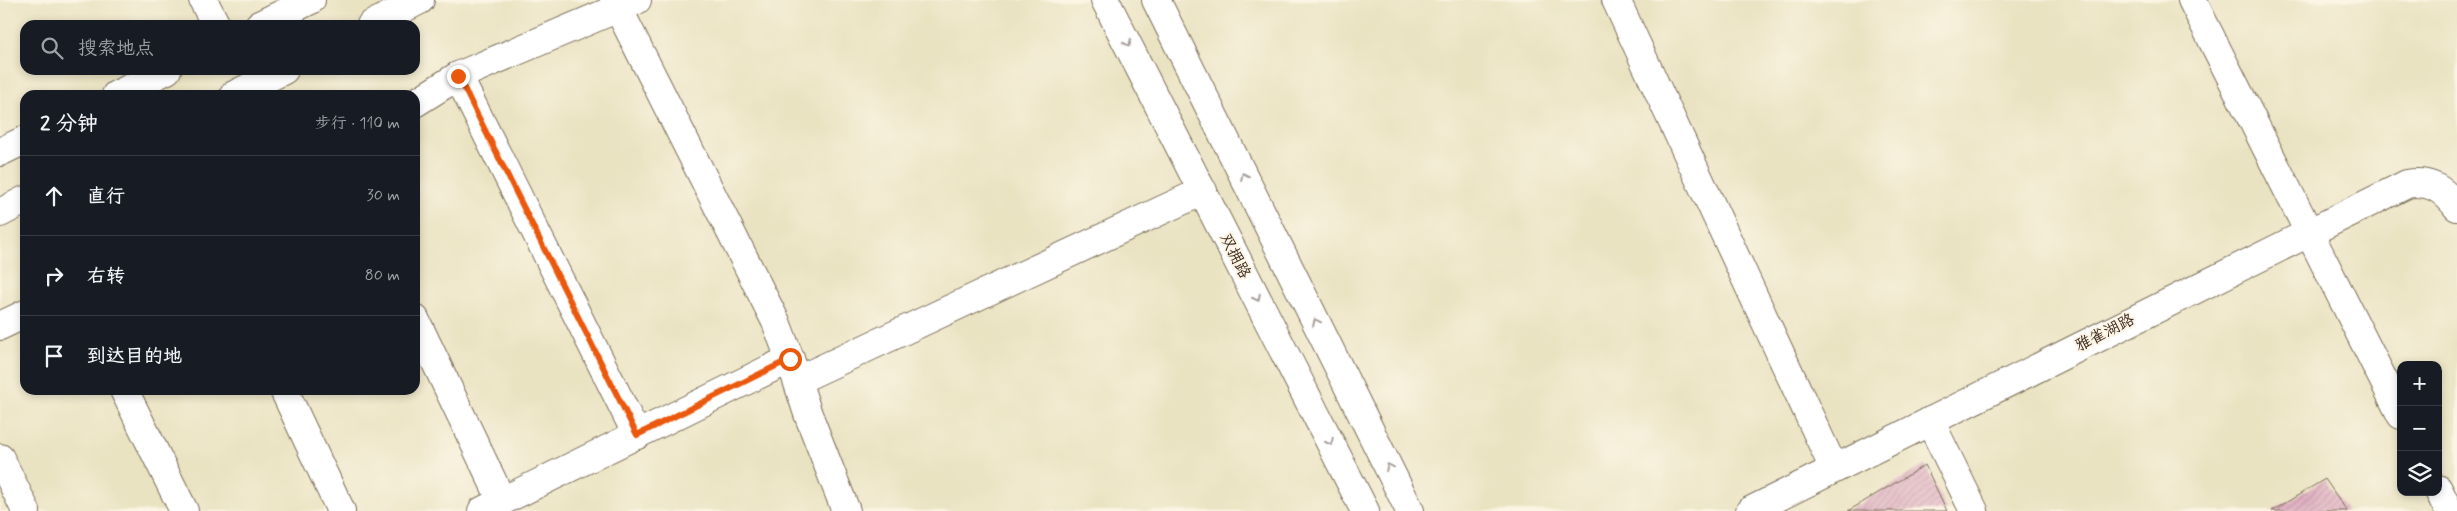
<!DOCTYPE html>
<html lang="zh">
<meta charset="utf-8">
<style>
:root{--surface:#171b24;--page:#242831;--text:#f1f3f6;--muted:#9ea1a6;--line:#363941}
body{margin:0;font-family:Mynerve,"LXGW WenKai TC",sans-serif;background:var(--page);color:var(--text)}
.controls{position:absolute;right:15px;bottom:15px;display:grid;overflow:hidden;border-radius:10px;box-shadow:0 2px 8px #0003}
.controls button{width:45px;height:45px;display:grid;place-items:center;padding:0;border:0;border-bottom:1px solid var(--line);background:var(--surface);color:var(--text);font:25px sans-serif}
.stop{position:absolute;width:15px;height:15px;margin:-11px;border:4px solid #ea580c;border-radius:50%;background:#fff}
.stop.end{background:#ea580c;border-color:#fff;box-shadow:0 1px 5px #0008}
.list{margin:0;padding:0;list-style:none}
h2{display:flex;justify-content:space-between;align-items:center;height:65px;margin:0;padding:0 20px;font-size:21px}
h2 small{font-size:16px;font-weight:400;color:var(--muted)}
.list li{display:grid;grid-template-columns:32px 1fr auto;gap:15px;align-items:center;box-sizing:border-box;height:80px;padding:0 20px;border-top:1px solid var(--line)}
.list b{display:block;font-size:19px;white-space:nowrap}
.list em{font-size:16px;font-style:normal;color:var(--muted)}
.icon{flex:none;width:28px;height:28px;fill:none;stroke:currentColor;stroke-width:2;stroke-linecap:round;stroke-linejoin:round}
.map{position:relative;flex:none;width:2457px;height:511px;overflow:hidden}
.search{position:absolute;background:var(--surface);box-shadow:0 2px 8px #0003;left:20px;top:20px;width:400px;height:55px;display:flex;align-items:center;gap:12px;box-sizing:border-box;padding:0 18px;border-radius:15px;color:var(--muted);font-size:19px}
.panel{position:absolute;background:var(--surface);box-shadow:0 2px 8px #0003;left:20px;top:90px;width:400px;height:305px;border-radius:15px}
.map>svg:first-child{display:block}
</style>
<div class="map">
<svg width="2457" height="511" viewBox="0 0 2457 511">
<defs>
<pattern id="building-hatch" width="6" height="6" patternUnits="userSpaceOnUse" patternTransform="scale(1.25)"><rect width="6" height="6" fill="#deabc0"/><path d="M-1 1l2-2M0 6l6-6M5 7l2-2" fill="none" stroke="#b58b9b"/></pattern>
</defs>
<rect width="100%" height="100%" fill="#fcf5e5"/>
<filter id="ink" filterUnits="userSpaceOnUse"><feTurbulence type="fractalNoise" baseFrequency=".02" numOctaves="2"/><feDisplacementMap in="SourceGraphic" scale="10" xChannelSelector="R" yChannelSelector="G"/><feConvolveMatrix kernelMatrix="1 2 1 2 8 2 1 2 1" color-interpolation-filters="sRGB"/></filter>
<filter id="wash" filterUnits="userSpaceOnUse"><feTurbulence type="fractalNoise" baseFrequency=".0096" numOctaves="4" result="noise"/><feDisplacementMap in="SourceGraphic" scale="20" xChannelSelector="R" yChannelSelector="G"/><feGaussianBlur stdDeviation="1.12" result="paint"/><feColorMatrix in="noise" values="0 0 0 0 0 0 0 0 0 0 0 0 0 0 0 0 0 1.4 0 .05"/><feComposite in="paint" operator="in"/></filter>
<g filter="url(#wash)">
<rect width="100%" height="100%" fill="#eae3c2"/>
<g id="blocks">
<g fill="url(#building-hatch)">
<polygon points="1925,465 1947,511 1848,511"/>
<polygon points="2325,479 2347,511 2272,511"/>
</g>
</g>
</g>
<g filter="url(#ink)">
<use href="#blocks" fill-opacity="0" stroke="#786b57" stroke-width="1"/>
<g fill="none" stroke-linecap="round" stroke-linejoin="round">
<defs>
<g id="minor">
<polyline points="203,0 216,25"/>
<polyline points="614,0 776,322 790,359 808,414 846,511"/>
<polyline points="1616,0 1834,469"/>
<polyline points="2192,0 2401,415"/>
<polyline points="458,76 637,435"/>
<polyline points="415,103 458,76 637,0"/>
<polyline points="415,319 502,501"/>
<polyline points="0,326 25,314"/>
<polyline points="798,380 1203,191"/>
<polyline points="124,390 184,511"/>
<polyline points="284,390 341,511"/>
<polyline points="1930,421 1974,511"/>
<polyline points="0,458 26,511"/>
<polyline points="2438,489 2449,511"/>
<polyline points="482,511 790,359"/>
<path d="M1750 511 2407 184C2430 180 2443 189 2457 207"/>
</g>
<g id="tertiary">
<polyline points="259,25 311,0"/>
<polyline points="371,25 420,0"/>
<polyline points="116,95 167,70"/>
<polyline points="234,95 284,70"/>
<polyline points="0,152 25,140"/>
<polyline points="0,213 25,200"/>
</g>
<g id="secondary">
<polyline points="1105,0 1365,511"/>
<polyline points="1156,0 1410,511"/>
</g>
</defs>
<use href="#minor" stroke="#786b57" stroke-width="30"/>
<use href="#tertiary" stroke="#786b57" stroke-width="30"/>
<use href="#secondary" stroke="#786b57" stroke-width="30"/>
<use href="#minor" stroke="#fff" stroke-width="28"/>
<use href="#tertiary" stroke="#fff" stroke-width="28"/>
<use href="#secondary" stroke="#fff" stroke-width="28"/>
</g>
<defs><path id="oneway-chevron" d="M-2-3.5L2.5 0L-2 3.5" fill="none" stroke-width="1.6" stroke-linecap="round" stroke-linejoin="round" transform="scale(1.25)"/></defs>
<g stroke="#a79f9a">
<use href="#oneway-chevron" transform="translate(1128 43) rotate(63)"/>
<use href="#oneway-chevron" transform="translate(1244 176) rotate(-116)"/>
<use href="#oneway-chevron" transform="translate(1257 298) rotate(63)"/>
<use href="#oneway-chevron" transform="translate(1316 322) rotate(-116)"/>
<use href="#oneway-chevron" transform="translate(1330 442) rotate(63)"/>
<use href="#oneway-chevron" transform="translate(1389 467) rotate(-116)"/>
</g>
</g>
<g fill="none" stroke-linecap="round" stroke-linejoin="round" filter="url(#ink)">
<polyline stroke="#ea580c" stroke-width="6" points="458,76 637,435 790,359"/>
</g>
<g text-anchor="middle" dominant-baseline="central" stroke-width="4" stroke-linejoin="round" paint-order="stroke">
<g font-size="16" fill="#3b2a1e" stroke="#fcf5e5">
<text transform="translate(1235 256) rotate(63)">双拥路</text>
<text transform="translate(2105 333) rotate(-27)">雅雀湖路</text>
</g>
</g>
</svg>
<div class="controls">
<button>+</button>
<button>−</button>
<button><svg class="icon" aria-label="layers" viewBox="0 0 24 24"><path d="M12 4l9 5-9 5-9-5zM3 14l9 5 9-5"/></svg></button>
</div>
<div class="stop" style="left:790px;top:359px"></div>
<div class="stop end" style="left:458px;top:76px"></div>
<div class="search"><svg class="icon" aria-label="search" viewBox="0 0 24 24"><circle cx="10" cy="10" r="6"/><path d="M15 15l6 6"/></svg>搜索地点</div>
<section class="panel">
<h2>2 分钟<small>步行 · 110 m</small></h2>
<ul class="list">
<li><svg class="icon" aria-label="ahead" viewBox="0 0 24 24"><path d="M12 20V5M6 11l6-6 6 6"/></svg><div><b>直行</b></div><em>30 m</em></li>
<li><svg class="icon" aria-label="right" viewBox="0 0 24 24"><path d="M7 20v-9h11M14 6l5 5-5 5"/></svg><div><b>右转</b></div><em>80 m</em></li>
<li><svg class="icon" aria-label="arrive" viewBox="0 0 24 24"><path d="M6 21V4h12l-3 4 3 4H6"/></svg><div><b>到达目的地</b></div></li>
</ul>
</section>
</div>
